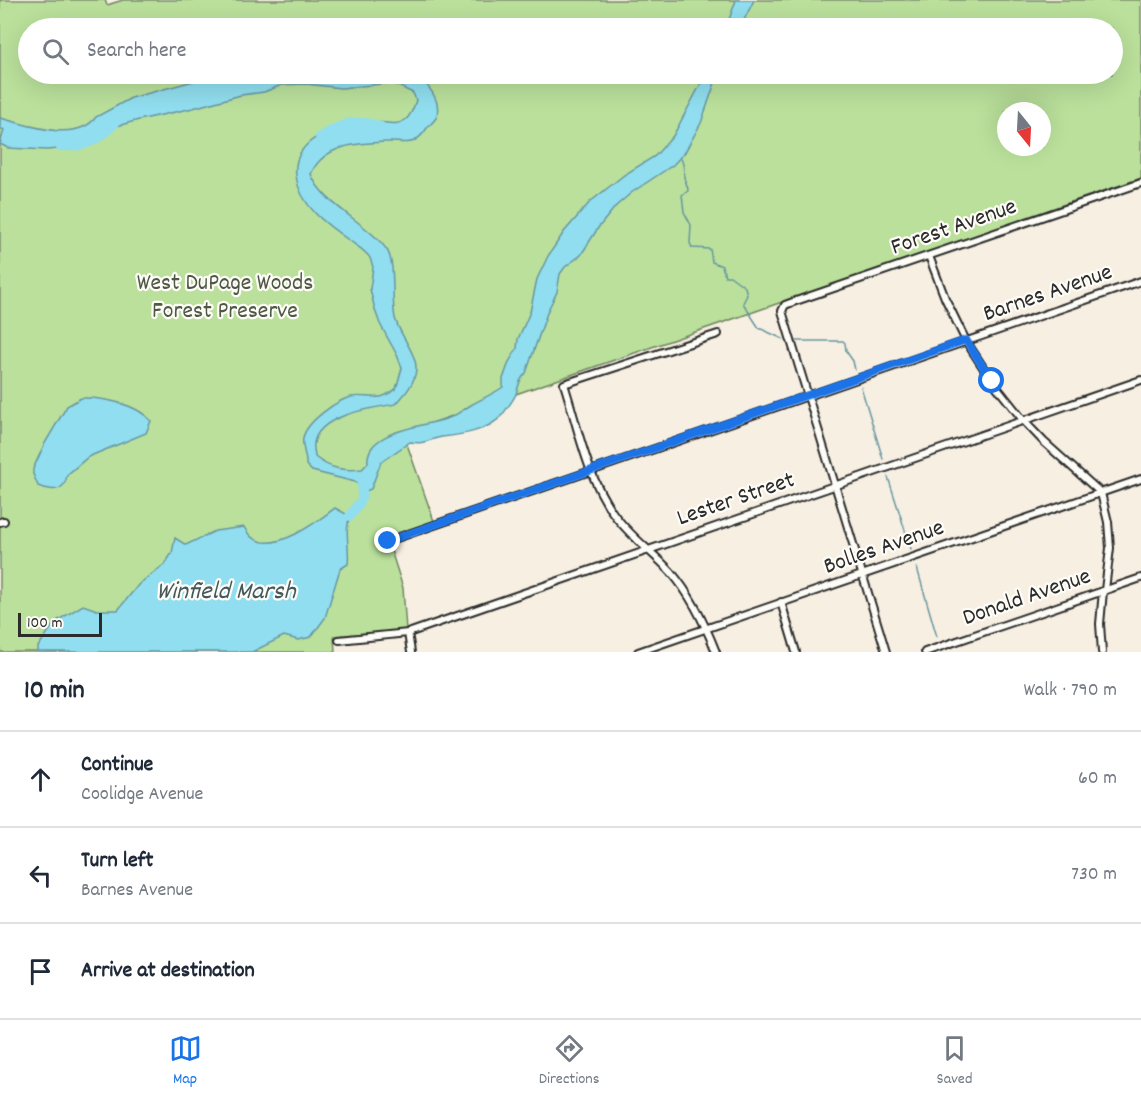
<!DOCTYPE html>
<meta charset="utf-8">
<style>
:root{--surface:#fff;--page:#f2f2f3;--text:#1f2937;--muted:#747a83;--line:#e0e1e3;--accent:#1a73e8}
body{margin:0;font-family:Dekko,sans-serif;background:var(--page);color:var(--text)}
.compass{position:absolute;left:997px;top:102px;width:54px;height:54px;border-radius:50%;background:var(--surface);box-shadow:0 6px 24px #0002;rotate:162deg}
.scale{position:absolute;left:18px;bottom:15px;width:84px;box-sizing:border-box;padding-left:6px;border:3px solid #2b2b2b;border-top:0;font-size:16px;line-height:21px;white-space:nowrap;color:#2b2b2b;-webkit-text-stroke:4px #fdfcf7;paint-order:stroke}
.stop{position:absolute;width:18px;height:18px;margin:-14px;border:4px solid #1a73e8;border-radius:50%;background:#fff}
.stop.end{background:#1a73e8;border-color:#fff;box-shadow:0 2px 6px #0008}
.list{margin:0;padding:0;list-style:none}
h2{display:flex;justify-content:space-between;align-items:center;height:78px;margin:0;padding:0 24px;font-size:26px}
h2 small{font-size:20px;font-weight:400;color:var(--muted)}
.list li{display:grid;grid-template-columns:39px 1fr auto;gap:18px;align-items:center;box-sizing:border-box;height:96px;padding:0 24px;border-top:2px solid var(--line)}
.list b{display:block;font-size:22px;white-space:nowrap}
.list p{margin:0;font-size:20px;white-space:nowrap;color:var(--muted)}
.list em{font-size:20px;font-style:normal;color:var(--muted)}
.icon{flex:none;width:33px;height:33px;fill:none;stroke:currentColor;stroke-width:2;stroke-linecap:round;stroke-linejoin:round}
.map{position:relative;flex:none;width:1141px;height:652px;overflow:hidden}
.search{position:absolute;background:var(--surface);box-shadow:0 6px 24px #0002;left:18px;right:18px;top:18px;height:66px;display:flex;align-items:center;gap:15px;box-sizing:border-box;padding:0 21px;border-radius:33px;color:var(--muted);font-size:22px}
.sheet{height:366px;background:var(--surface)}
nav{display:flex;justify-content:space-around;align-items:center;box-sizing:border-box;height:84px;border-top:2px solid var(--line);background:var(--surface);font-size:16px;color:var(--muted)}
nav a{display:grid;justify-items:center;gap:3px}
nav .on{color:var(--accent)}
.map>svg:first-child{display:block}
</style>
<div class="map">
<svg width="1141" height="652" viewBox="0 0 1141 652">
<rect width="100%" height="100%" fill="#f6efe2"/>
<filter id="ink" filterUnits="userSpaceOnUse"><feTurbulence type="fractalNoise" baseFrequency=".0167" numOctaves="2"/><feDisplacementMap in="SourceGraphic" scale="12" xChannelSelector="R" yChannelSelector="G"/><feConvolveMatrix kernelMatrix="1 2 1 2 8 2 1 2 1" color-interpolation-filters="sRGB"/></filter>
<g filter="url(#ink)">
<path fill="#bae09b" stroke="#728663" stroke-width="1.5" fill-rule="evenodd" d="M0 0H105L107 5 123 0H1141V178L403 433 434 521 387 538 403 588 406 630 334 636 335 652H0ZM28 28H1112V74H28ZM1006 111H1042V147H1006Z"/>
<g fill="#90deef" stroke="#6896a1" stroke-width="1.5">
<polygon points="736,0 754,0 740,28 726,28"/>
<path d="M219 74H412C426 80 443 101 436 118 434 121 430 125 427 128 424 133 419 138 414 141 408 144 398 142 391 142 362 143 324 143 311 174 322 204 368 223 387 250 396 264 391 300 395 318 399 334 417 354 416 369 415 383 406 393 396 404 373 408 319 414 314 443 313 447 315 453 315 457 330 469 343 471 362 469L368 463C364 429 428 427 451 417 458 414 464 409 471 405 481 399 493 394 503 387V379L509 362 517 348 518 339 530 312 537 279 548 256 564 232 590 202 624 175 655 156 673 136 706 74H718L701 123 685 152 673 165 631 193 616 206 598 228 581 255 565 267 560 274 557 292 548 310 526 373C519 380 519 385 516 394 513 401 507 408 503 414 490 431 461 435 442 437 428 439 426 445 410 442L381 462 371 489 366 491 355 482 312 471 306 465C307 455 301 448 303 438 306 422 337 400 351 397 360 395 370 398 379 397 385 397 391 392 396 389L402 368 397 355 380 324 375 310 370 289 373 267 370 258C366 251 357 246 350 241 326 224 300 206 296 176 291 136 343 123 373 122 384 121 396 127 405 120 411 116 414 107 416 100L413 93 392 83 341 88 306 84 282 85 264 92 241 95 193 108 139 120 117 126 71 148 47 150 8 148 0 144 4 130 0 128V118C26 124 76 144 96 117L131 98Z"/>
<path d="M81 398C102 397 137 404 151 421L146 433 88 457 67 475C65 493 52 491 38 486L33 474V469L45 443 67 406Z"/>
<path d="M335 508 350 516C344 530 350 548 348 564L340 569 325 618 311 637 298 640 284 636 252 652H38V647L55 622 83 605 97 610H118L139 584 165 564 172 553 175 538 186 545 215 531 244 527C246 530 249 536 253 538 275 554 318 521 335 508Z"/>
</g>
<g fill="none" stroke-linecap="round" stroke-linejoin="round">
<g stroke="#6896a1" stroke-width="1.5">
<path d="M680 157C685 164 683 169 684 177 685 182 688 185 688 191L682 195 684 212 691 225 690 243 692 248 710 249 712 262 722 266 725 276H730L745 287 747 295 743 303 759 328 783 339"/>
<polyline points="797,341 843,341 845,343 846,351 853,361 855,370"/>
<polyline points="861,387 883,459"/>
<polyline points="888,477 911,549"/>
<polyline points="917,568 937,637"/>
</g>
<g stroke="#90deef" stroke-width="10">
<path d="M320 137C342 124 356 118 381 127"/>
<path d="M60 146C86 147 97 141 115 123"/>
<polyline points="362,478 362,496"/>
<polyline points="350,516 359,503"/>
</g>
<defs>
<g id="minor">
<polyline points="929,256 945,298 966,341 992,381 1023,420 1044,442 1101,493 1108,522 1110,548 1105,590"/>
<polyline points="0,522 4,521"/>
<polyline points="388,541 1141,281"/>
<polyline points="781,602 796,652"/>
<polyline points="408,633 411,652"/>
<polyline points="339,640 408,633 1141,380"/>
<polyline points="638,652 1141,479"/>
<path d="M716 652C705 624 691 595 671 572 652 551 629 536 613 513 586 475 578 427 564 384L718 334"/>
<polyline points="886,652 782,311 785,305 793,302 1141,183"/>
<polyline points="925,652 1141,578"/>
<polyline points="1102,652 1100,624 1103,591"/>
</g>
</defs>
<use href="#minor" stroke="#2b2b2b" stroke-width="10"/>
<use href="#minor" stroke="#fdfcf7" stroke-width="6"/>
</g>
</g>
<g fill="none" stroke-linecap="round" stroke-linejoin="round" filter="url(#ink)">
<polyline stroke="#1a73e8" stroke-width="8" points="388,541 966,340 992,381"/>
</g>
<g text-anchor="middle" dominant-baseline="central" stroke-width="4.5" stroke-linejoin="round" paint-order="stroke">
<g font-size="24" fill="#2b2b2b" stroke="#fdfcf7">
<text transform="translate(954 228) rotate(-19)">Forest Avenue</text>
<text transform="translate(1048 294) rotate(-19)">Barnes Avenue</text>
<text transform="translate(736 500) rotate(-19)">Lester Street</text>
<text transform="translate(884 548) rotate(-19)">Bolles Avenue</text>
<text transform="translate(1027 598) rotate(-19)">Donald Avenue</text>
</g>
<g font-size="24" fill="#4f5847" stroke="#fdfcf7">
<text x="225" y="284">West DuPage Woods<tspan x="225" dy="28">Forest Preserve</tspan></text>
</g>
<g font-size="26" font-style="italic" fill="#44585c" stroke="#fdfcf7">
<text x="226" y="592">Winfield Marsh</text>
</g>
</g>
</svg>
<svg class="compass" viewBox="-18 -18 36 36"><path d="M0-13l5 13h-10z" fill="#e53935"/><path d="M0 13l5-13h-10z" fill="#747a83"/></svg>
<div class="scale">100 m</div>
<div class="stop" style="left:992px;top:381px"></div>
<div class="stop end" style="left:388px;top:541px"></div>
<div class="search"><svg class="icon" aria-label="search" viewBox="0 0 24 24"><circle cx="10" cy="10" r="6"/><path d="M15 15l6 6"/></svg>Search here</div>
</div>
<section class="sheet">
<h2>10 min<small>Walk · 790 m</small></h2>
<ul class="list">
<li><svg class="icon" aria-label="ahead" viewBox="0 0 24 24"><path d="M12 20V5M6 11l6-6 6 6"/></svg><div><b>Continue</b><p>Coolidge Avenue</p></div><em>60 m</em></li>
<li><svg class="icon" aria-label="left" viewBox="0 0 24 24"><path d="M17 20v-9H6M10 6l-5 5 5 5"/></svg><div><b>Turn left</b><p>Barnes Avenue</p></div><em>730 m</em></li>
<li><svg class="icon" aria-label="arrive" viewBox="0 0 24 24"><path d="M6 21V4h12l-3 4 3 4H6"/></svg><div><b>Arrive at destination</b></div></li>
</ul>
</section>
<nav>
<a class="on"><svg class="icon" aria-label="map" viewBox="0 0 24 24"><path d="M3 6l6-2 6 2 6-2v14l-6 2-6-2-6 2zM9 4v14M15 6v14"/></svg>Map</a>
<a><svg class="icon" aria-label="directions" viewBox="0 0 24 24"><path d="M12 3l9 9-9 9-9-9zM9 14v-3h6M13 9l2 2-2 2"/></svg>Directions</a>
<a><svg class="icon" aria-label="saved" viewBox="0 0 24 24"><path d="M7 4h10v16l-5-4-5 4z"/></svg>Saved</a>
</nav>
